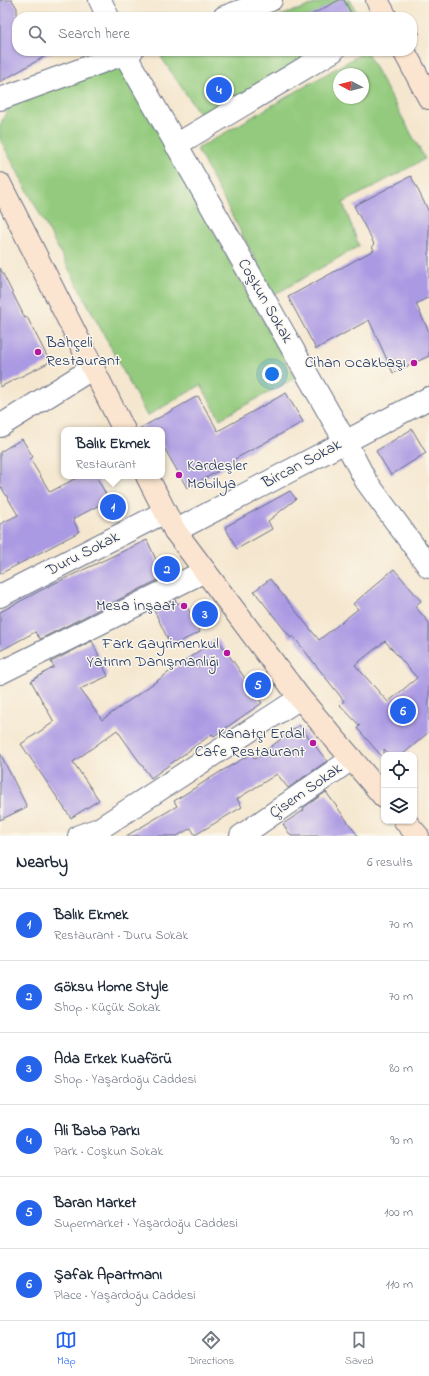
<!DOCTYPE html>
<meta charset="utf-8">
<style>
:root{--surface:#fff;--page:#f2f2f3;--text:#1f2937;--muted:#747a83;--line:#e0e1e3;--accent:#2563eb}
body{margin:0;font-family:"Indie Flower",sans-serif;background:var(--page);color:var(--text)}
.controls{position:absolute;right:12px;bottom:12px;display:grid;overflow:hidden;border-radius:8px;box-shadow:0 1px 3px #0004}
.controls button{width:36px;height:36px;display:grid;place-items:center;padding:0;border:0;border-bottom:1px solid var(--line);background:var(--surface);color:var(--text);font:20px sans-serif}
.compass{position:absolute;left:333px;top:68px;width:36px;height:36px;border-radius:50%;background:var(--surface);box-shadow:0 1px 3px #0004;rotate:277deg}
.you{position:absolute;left:272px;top:374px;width:14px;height:14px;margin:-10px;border:3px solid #fff;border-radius:50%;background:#1a73e8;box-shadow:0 0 0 6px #1a73e833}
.badge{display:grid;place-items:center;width:26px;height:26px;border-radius:50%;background:var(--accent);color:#fff;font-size:13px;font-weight:700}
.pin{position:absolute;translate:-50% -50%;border:2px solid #fff;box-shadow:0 1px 4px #0006}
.popup{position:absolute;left:61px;top:427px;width:104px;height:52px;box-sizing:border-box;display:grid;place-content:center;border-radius:8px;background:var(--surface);filter:drop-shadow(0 1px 3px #0005);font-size:13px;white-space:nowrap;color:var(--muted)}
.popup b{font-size:15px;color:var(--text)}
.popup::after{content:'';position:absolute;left:50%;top:100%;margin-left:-8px;border:8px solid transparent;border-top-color:var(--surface)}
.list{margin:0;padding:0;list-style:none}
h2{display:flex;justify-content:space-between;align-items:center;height:52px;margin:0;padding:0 16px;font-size:17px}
h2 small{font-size:13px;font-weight:400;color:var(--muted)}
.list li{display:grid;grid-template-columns:26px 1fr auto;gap:12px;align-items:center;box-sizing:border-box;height:72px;padding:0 16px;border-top:1px solid var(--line)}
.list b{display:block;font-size:15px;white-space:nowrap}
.list p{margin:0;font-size:13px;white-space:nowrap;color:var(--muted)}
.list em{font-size:13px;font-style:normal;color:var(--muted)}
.icon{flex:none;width:22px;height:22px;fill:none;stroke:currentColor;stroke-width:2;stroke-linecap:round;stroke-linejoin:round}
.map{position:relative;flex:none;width:429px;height:836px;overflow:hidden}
.search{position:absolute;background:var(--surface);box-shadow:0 1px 3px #0004;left:12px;right:12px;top:12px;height:44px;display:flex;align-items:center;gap:10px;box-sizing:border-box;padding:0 14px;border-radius:16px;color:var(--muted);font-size:15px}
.sheet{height:484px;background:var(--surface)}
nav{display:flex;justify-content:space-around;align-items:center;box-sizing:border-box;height:56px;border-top:1px solid var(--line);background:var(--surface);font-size:11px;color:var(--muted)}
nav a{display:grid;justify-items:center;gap:2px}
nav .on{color:var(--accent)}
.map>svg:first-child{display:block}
</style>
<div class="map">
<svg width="429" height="836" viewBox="0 0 429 836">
<rect width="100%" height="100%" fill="#fbf7ec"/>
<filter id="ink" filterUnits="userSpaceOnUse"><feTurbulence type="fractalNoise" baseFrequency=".025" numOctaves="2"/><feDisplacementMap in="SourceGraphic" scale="8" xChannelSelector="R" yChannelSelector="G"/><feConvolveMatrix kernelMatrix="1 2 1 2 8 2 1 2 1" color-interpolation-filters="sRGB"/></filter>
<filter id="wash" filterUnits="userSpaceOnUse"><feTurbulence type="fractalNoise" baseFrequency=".012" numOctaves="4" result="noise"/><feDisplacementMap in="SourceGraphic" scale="16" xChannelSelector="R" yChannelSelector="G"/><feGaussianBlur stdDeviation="0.9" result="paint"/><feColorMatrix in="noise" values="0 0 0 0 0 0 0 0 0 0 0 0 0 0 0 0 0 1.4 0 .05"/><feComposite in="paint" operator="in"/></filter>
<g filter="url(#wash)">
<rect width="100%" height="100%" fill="#f5e7cf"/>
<g fill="#93ca7d" stroke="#577c6e" fill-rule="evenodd">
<polygon points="326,0 350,0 359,17 277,17"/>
<polygon points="179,51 317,51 205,122 161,57"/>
<path d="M366 51 425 159 343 203 359 246 274 295 197 149ZM339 74H363V98H339Z"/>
<polygon points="121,66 295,378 220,419 201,385 147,416 0,139 0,125 11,103"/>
</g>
<g id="blocks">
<g fill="#aa99e3" fill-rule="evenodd">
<polygon points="0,0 12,0 17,8 17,51 54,51 0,82"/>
<polygon points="339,0 344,0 353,17 307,17"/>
<polygon points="411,176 429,212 429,297 416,304 429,332 429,356 393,373 369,320 316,349 288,297 374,250 372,246 374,244 354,206"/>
<polygon points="0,268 25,318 27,317 50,362 0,387"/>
<polygon points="286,393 303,422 233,460 235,462 187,488 162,444 162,430 137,430 198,396 218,431"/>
<polygon points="412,429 426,453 391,475 376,451"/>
<polygon points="22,439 33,457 30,459 50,492 80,476 96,476 109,500 73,519 79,532 0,574 0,524 18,515 0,485 0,452"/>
<polygon points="290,491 296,499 268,521 272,529 237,549 225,527"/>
<polygon points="147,540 164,577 40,639 35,632 0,651 0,612 51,585"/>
<path d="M394 569 421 601 415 606 429 623V732L402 755H390L384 749V759L357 728 360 726 340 705 344 701 293 636 291 638 254 591 270 579 319 640 358 609 353 604ZM385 641 417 678 388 702 355 665Z"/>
<polygon points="175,600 177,604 184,601 200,632 171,646 154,610"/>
<polygon points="217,638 262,703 214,736 212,734 151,778 117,730 73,762 99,800 71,818 21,744 54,722 31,681 54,667 51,662 92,641 108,676 80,689 102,720"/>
<polygon points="299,725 327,761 288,788 277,774 237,799 242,807 195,835 191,828 177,836 126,836 177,806 174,801 220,772 251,754 255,759"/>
<polygon points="0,753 27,807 0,820"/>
<polygon points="326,792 358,836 291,836 283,824 304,810 303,808"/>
</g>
</g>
</g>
<g filter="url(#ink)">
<use href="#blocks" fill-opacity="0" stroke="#676f86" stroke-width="1"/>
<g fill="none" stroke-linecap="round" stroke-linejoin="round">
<defs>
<g id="street">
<polyline points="100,0 108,17"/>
<polyline points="224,17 271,0"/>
<polyline points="123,51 345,441 366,481 429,567"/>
<polyline points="0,99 132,51"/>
<polyline points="176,145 333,51"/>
<polyline points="0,426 93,368"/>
<polyline points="175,531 429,398"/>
<polyline points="0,596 165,512"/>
<polyline points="0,673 205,571"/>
<polyline points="79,836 99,829 300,698"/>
<polyline points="241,836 343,765 351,758"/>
</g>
<g id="secondary">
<polyline points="377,0 386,17"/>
<polyline points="404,51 429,98"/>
<polyline points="0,184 124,430"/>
<polyline points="147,476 175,531 300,698 384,797"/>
<polyline points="405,821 418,836"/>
</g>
</defs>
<use href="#street" stroke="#676f86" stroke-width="24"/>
<use href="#secondary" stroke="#676f86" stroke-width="24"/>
<polyline stroke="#676f86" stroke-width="2.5" stroke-dasharray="3 3" stroke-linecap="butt" points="412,21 419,35"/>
<use href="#street" stroke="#fff" stroke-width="22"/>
<use href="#secondary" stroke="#fce5d0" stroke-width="22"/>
</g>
</g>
<g fill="#b5179e" stroke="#fbf7ec" stroke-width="1.5">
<circle cx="38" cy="352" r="4"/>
<circle cx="414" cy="363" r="4"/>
<circle cx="179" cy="475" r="4"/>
<circle cx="184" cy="606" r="4"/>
<circle cx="227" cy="653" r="4"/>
<circle cx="313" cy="743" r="4"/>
</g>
<g text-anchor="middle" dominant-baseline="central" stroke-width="3" stroke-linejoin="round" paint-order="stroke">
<g font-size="16" fill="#1b2f5e" stroke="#fbf7ec">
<text transform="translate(265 301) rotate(60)">Coşkun Sokak</text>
<text transform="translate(302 464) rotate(-28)">Bircan Sokak</text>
<text transform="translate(83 554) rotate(-27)">Duru Sokak</text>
<text transform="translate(306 791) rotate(-35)">Çisem Sokak</text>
</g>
<g font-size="16" fill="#1b2f5e" stroke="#fbf7ec" text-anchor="end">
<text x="46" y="343" text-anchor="start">Bahçeli<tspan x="46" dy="18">Restaurant</tspan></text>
<text x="406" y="363">Cihan Ocakbaşı</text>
<text x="187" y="466" text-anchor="start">Kardeşler<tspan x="187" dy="18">Mobilya</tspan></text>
<text x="176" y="606">Mesa İnşaat</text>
<text x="219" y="644">Fark Gayrimenkul<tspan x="219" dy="18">Yatırım Danışmanlığı</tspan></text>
<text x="305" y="734">Kanatçı Erdal<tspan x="305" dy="18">Cafe Restaurant</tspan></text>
</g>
</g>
</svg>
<div class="controls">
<button><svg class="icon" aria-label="locate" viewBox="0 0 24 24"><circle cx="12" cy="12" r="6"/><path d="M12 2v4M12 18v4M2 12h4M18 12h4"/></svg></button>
<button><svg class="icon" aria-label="layers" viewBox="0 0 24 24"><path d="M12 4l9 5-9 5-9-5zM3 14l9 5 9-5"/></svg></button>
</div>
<svg class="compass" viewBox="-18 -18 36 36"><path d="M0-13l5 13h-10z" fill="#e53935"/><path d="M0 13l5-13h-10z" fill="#747a83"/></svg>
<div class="you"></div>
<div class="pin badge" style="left:113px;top:507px">1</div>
<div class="popup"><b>Balık Ekmek</b>Restaurant</div>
<div class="pin badge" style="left:167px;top:569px">2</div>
<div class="pin badge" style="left:205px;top:614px">3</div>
<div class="pin badge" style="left:219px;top:90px">4</div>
<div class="pin badge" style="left:258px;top:685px">5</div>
<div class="pin badge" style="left:403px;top:711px">6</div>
<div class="search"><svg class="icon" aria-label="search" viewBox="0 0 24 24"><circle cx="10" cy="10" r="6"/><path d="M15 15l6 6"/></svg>Search here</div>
</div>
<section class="sheet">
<h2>Nearby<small>6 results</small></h2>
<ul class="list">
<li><span class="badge">1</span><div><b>Balık Ekmek</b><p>Restaurant · Duru Sokak</p></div><em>70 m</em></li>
<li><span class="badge">2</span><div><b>Göksu Home Style</b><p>Shop · Küçük Sokak</p></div><em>70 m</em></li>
<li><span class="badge">3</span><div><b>Ada Erkek Kuaförü</b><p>Shop · Yaşardoğu Caddesi</p></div><em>80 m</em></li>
<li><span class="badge">4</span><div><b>Ali Baba Parkı</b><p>Park · Coşkun Sokak</p></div><em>90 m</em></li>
<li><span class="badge">5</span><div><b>Baran Market</b><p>Supermarket · Yaşardoğu Caddesi</p></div><em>100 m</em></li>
<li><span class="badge">6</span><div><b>Şafak Apartmanı</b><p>Place · Yaşardoğu Caddesi</p></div><em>110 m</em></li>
</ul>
</section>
<nav>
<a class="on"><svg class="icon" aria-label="map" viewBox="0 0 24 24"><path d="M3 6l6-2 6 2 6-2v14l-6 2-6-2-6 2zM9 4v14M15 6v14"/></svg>Map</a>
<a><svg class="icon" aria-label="directions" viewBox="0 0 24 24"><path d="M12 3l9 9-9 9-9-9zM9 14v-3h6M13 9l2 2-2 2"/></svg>Directions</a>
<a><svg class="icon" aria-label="saved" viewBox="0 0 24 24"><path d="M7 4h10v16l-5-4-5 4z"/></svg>Saved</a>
</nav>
